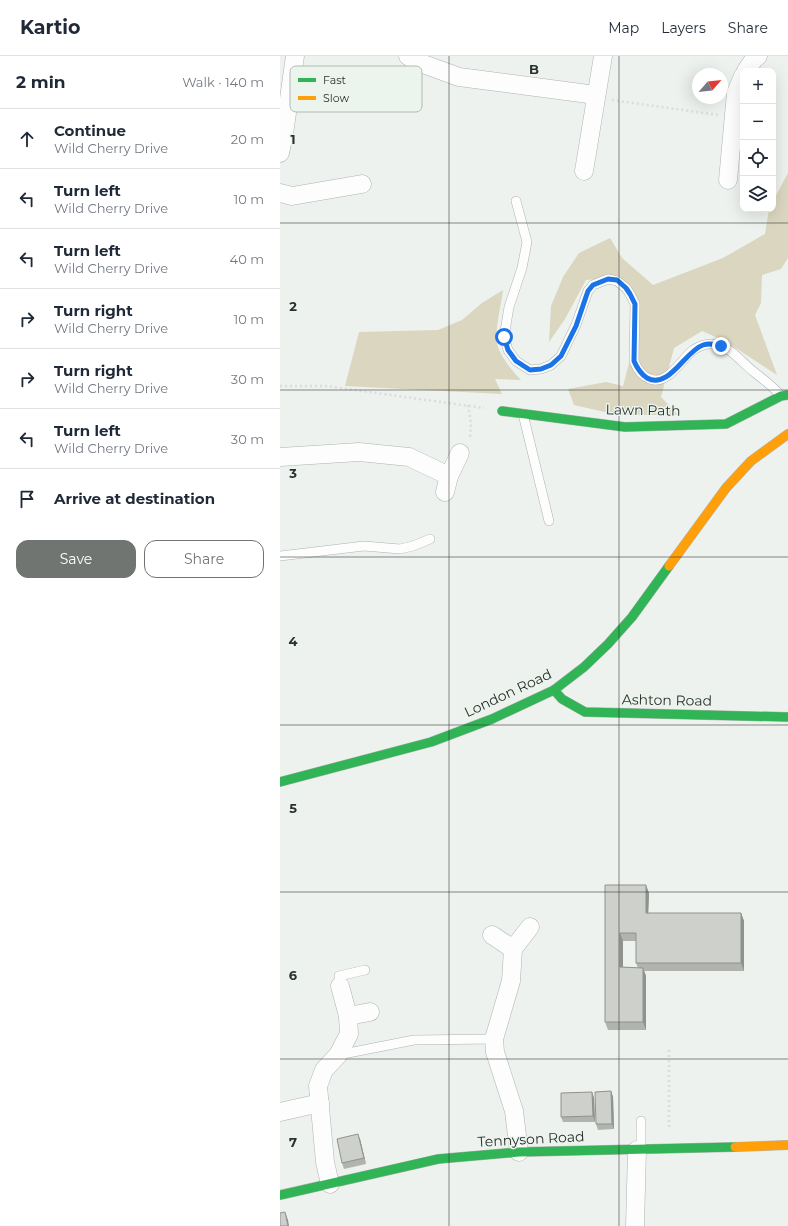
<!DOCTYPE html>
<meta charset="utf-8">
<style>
:root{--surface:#fff;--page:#f6f6f7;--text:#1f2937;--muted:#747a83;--line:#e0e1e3;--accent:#707571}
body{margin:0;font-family:Montserrat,sans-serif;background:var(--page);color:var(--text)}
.controls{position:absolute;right:12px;top:12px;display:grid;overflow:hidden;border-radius:8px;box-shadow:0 4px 16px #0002}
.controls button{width:36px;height:36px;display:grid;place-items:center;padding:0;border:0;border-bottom:1px solid var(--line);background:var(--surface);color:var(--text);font:20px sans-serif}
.compass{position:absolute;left:412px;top:12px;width:36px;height:36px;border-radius:50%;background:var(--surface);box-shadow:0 4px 16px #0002;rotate:63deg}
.stop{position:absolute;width:12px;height:12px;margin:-9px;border:3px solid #1a73e8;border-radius:50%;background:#fff}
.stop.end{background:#1a73e8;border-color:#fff;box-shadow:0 1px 4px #0008}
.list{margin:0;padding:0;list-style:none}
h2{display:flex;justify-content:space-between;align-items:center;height:52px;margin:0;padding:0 16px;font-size:17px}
h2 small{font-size:13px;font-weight:400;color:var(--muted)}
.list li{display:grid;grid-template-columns:26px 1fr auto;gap:12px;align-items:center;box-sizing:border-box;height:60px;padding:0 16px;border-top:1px solid var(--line)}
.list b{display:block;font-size:15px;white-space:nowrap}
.list p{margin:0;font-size:13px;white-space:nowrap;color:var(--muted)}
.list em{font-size:13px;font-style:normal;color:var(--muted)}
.actions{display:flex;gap:8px;padding:12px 16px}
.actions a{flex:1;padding:9px 0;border:1px solid var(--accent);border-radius:12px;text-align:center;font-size:14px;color:var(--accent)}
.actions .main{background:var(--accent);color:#fff}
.icon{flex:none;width:22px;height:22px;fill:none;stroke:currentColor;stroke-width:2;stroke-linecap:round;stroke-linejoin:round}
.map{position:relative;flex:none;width:508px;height:1170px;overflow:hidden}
header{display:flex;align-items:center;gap:24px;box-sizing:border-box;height:56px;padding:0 20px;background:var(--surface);border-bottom:1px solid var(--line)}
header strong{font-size:19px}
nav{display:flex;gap:22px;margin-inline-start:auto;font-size:14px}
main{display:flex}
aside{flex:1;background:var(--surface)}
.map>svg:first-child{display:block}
</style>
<header>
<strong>Kartio</strong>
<nav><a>Map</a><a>Layers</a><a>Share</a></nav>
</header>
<main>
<aside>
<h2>2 min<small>Walk · 140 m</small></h2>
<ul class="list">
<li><svg class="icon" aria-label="ahead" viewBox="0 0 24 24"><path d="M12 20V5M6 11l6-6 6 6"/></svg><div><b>Continue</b><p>Wild Cherry Drive</p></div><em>20 m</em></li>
<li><svg class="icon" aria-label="left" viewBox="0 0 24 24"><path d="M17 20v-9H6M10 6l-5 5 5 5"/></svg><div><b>Turn left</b><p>Wild Cherry Drive</p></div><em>10 m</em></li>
<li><svg class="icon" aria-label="left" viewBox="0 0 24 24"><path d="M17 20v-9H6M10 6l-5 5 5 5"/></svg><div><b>Turn left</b><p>Wild Cherry Drive</p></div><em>40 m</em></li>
<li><svg class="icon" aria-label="right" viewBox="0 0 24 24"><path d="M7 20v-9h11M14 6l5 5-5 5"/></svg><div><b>Turn right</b><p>Wild Cherry Drive</p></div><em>10 m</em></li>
<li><svg class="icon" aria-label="right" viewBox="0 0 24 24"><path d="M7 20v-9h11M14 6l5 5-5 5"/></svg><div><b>Turn right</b><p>Wild Cherry Drive</p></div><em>30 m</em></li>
<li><svg class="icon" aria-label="left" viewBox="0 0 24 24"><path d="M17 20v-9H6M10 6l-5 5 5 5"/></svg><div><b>Turn left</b><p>Wild Cherry Drive</p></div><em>30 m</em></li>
<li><svg class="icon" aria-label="arrive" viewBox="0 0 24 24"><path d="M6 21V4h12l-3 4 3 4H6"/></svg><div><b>Arrive at destination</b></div></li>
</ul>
<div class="actions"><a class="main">Save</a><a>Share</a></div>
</aside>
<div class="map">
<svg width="508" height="1170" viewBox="0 0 508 1170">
<rect width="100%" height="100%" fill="#edf2ee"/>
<g fill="#dad6bf">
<polygon points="508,117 508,202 501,213 482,219 481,247 475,259 497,319 445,285 422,275 394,292 381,341 398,359 338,359 294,349 288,333 326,326 343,330 352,296 354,250 331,222 306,224 285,263 269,286 271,250 283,221 299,197 330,182 342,202 373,229 443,202 485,178 489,153 493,153 493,145"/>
<path d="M223 234C221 251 215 270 217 287 219 299 233 316 241 324L215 323 222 338 65 330 79 276 158 274 182 264 202 247Z"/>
</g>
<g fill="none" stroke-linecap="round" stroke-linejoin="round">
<defs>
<g id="lane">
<path d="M236 145 247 186 242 212 229 251 224 281 228 294 236 305 250 314 261 313 271 309 281 300 296 269 308 235 313 229 328 223 337 225 346 232 350 238 355 248 354 305C357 313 362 320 370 323 387 330 402 303 413 294 418 291 424 288 430 288 448 287 461 306 474 316 484 324 493 330 501 340"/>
<polyline points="243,358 269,465"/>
<polyline points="0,500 84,490 120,493 133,490 150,483"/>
<polyline points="60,930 59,920 85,914"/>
<polyline points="58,999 134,984 214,983"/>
<polyline points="361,1065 361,1094"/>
</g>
<g id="street">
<polyline points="128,0 135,5 179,21 316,39"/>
<polyline points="466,15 474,3 478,0"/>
<polyline points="0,97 4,78 15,0"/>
<polyline points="304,115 323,0"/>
<polyline points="448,124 456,37 463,20"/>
<polyline points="0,137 12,140 82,128"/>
<polyline points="0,401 79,396 129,401 169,420 165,436"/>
<polyline points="169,420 180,397"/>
<polyline points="212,879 233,893"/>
<polyline points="68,960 90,956"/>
<polyline points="0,1056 40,1047"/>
<polyline points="239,1096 234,1055 215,996 214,983 231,925 233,893 250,871"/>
<polyline points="50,1128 45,1106 38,1030 44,1014 58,999 69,978 68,960 60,930"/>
<polyline points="355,1170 357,1094"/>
</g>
<g id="fast">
<polyline points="222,355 345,371 446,368 501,340 508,339"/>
<polyline points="274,634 282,643 305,656 508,661"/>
<polyline points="0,726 151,686 212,663 274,634 304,611 328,588 352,561 389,510"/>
<polyline points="0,1139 158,1103 239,1096 455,1091"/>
</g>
<g id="slow">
<polyline points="389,510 446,432 471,405 508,378"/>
<polyline points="455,1091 508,1089"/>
</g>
</defs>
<use href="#lane" stroke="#afb3b0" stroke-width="10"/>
<use href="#street" stroke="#afb3b0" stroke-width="19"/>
<use href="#fast" stroke="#afb3b0" stroke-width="10"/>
<use href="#slow" stroke="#afb3b0" stroke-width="10"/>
<g stroke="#dbdcdb" stroke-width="2.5" stroke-dasharray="2 3" stroke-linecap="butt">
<polyline points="332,44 438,59"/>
<polyline points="0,330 46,330 204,352"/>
<polyline points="188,349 191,367 190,383"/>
<polyline points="389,994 389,1074"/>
</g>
<use href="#lane" stroke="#fcfdfc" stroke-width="9"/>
<use href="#street" stroke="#fcfdfc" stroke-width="18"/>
<use href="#fast" stroke="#30b455" stroke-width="9"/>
<use href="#slow" stroke="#ff9f0a" stroke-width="9"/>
</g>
<g fill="#b1b3af" fill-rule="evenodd">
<path d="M325 829 369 837 368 857H461L464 865V915H364L366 920V974H328L325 966ZM343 885H356V907L358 912 343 911Z"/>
<polygon points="331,1035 333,1041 334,1073 318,1074 316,1068"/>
<polygon points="312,1036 314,1042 315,1066 283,1066 281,1061"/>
<polygon points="80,1083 86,1108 64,1113 62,1107"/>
</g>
<g fill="#90928f">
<polygon points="366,829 369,837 368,865 366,857"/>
<polygon points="461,857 464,865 464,915 461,907"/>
<polygon points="340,877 343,885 343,919 340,911"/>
<polygon points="363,912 366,920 366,974 363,966"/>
<polygon points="331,1035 333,1041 334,1073 332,1068"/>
<polygon points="312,1036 314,1042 315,1066 313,1060"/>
<polygon points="78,1078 80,1083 86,1108 84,1102"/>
<polygon points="5,1156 8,1164 9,1170 8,1170"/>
</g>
<g fill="#ced0cc" stroke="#90928f">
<polygon points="325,829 366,829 366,857 461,857 461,907 356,907 356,877 340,877 340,911 363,912 363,966 325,966"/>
<polygon points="331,1035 332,1068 316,1068 315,1036"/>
<polygon points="312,1036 313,1060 281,1061 281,1037"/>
<polygon points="78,1078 84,1102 62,1107 57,1083"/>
<polygon points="5,1156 8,1170 0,1170 0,1157"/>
</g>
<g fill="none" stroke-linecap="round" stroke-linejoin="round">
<path stroke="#1a73e8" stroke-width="5" d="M224 281 228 294 236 305 250 314 261 313 271 309 281 300 296 270 308 235 313 229 328 223 337 224 346 232 350 238 355 248 354 305C357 312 361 318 367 322 389 334 405 295 423 289 429 287 435 288 441 290"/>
</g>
<path fill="none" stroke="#2d312e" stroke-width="1" stroke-opacity="0.55" d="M169 0V1170M339 0V1170M0 167H508M0 334H508M0 501H508M0 669H508M0 836H508M0 1003H508"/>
<g text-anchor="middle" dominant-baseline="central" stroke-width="3" stroke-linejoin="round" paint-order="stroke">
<g font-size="14" fill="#2d312e" stroke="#ebf4ed">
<text transform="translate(363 354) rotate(1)">Lawn Path</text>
<text transform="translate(228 637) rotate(-25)">London Road</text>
<text transform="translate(387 644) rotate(1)">Ashton Road</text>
<text transform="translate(251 1083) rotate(-3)">Tennyson Road</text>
</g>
</g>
<rect x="10" y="10" width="132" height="46" rx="6" fill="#ebf4ed" stroke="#b2bab4" stroke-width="1"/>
<rect x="18" y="22" width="18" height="4" fill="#30b455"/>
<rect x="18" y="40" width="18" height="4" fill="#ff9f0a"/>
<g font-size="11" fill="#2d312e">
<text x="43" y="28">Fast</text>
<text x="43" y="46">Slow</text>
</g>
<g font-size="13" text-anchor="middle" font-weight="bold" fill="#2d312e" stroke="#ebf4ed" stroke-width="3" stroke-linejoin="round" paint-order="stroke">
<text x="254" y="18">B</text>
<text x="13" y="88">1</text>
<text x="13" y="255">2</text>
<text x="13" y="422">3</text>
<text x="13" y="590">4</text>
<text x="13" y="757">5</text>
<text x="13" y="924">6</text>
<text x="13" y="1091">7</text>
</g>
</svg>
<div class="controls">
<button>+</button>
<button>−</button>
<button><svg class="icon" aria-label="locate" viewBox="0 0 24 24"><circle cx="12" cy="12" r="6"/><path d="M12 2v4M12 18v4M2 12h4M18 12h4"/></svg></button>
<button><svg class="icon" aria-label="layers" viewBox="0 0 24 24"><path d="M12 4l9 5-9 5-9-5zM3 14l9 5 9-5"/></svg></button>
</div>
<svg class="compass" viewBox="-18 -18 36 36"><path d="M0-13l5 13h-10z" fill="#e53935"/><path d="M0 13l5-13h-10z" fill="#747a83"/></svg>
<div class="stop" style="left:224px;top:281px"></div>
<div class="stop end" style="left:441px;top:290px"></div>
</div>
</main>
